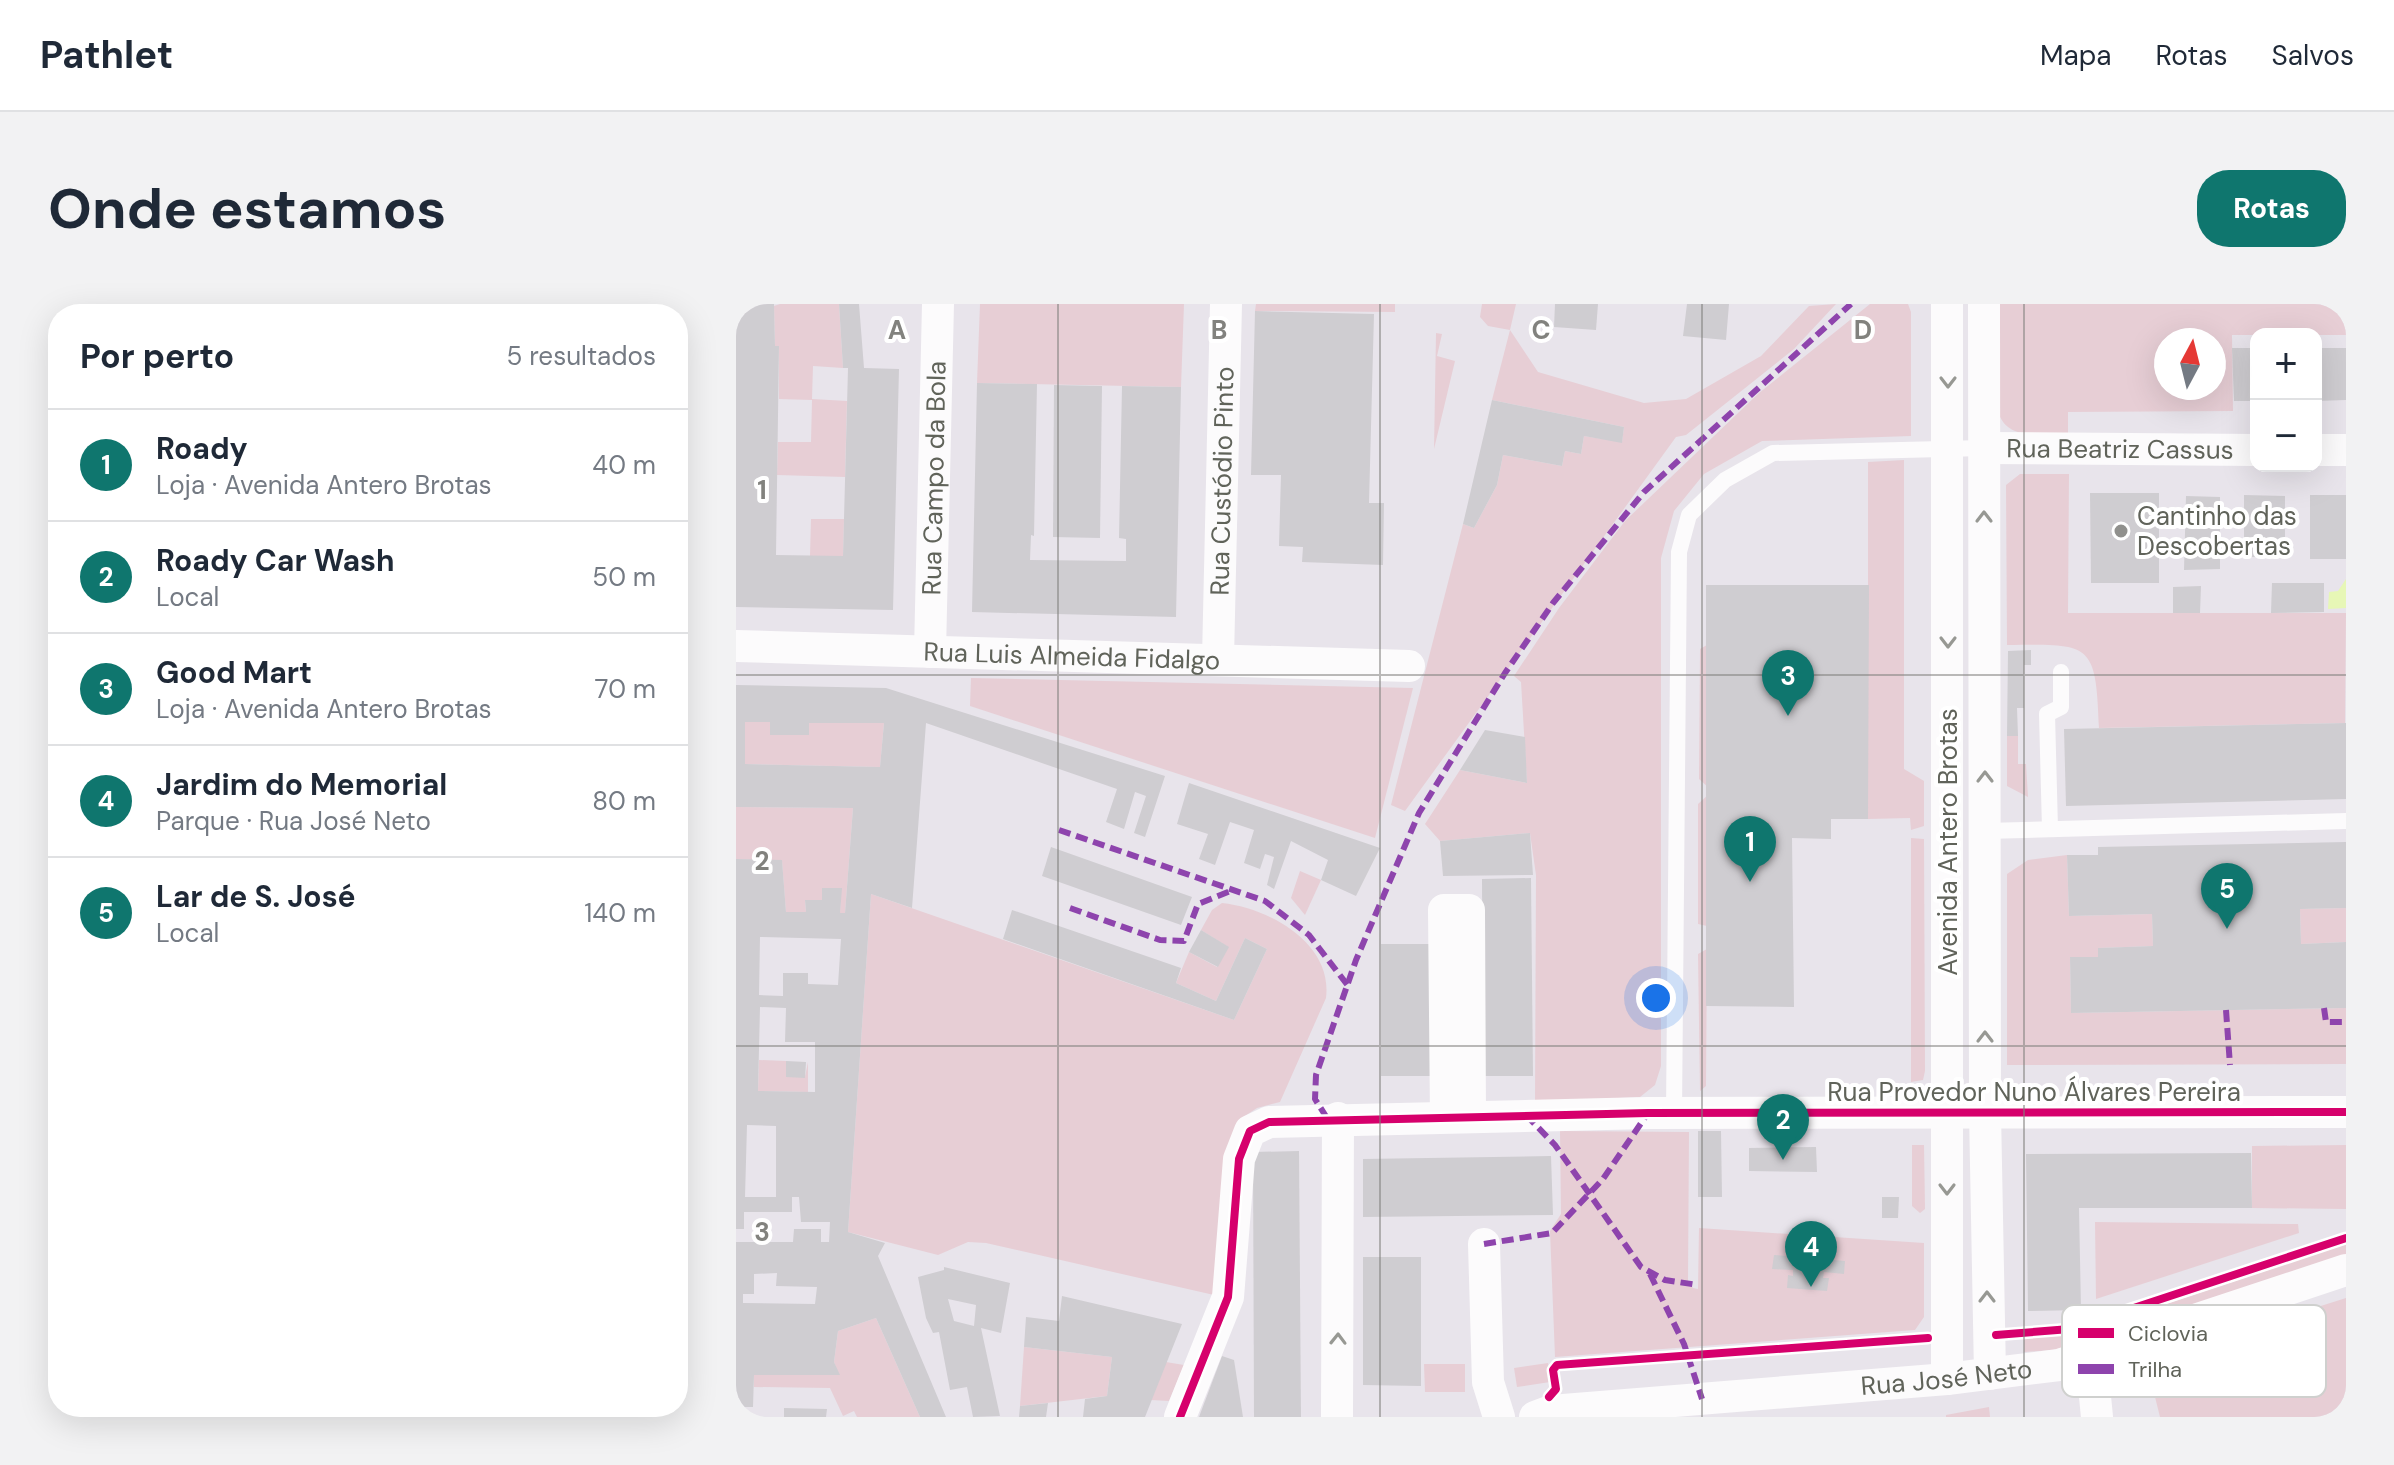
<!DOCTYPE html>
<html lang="pt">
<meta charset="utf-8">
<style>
:root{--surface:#fff;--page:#f2f2f3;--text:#1f2937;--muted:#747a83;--line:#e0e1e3;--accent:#0f766e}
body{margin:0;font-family:"DM Sans",sans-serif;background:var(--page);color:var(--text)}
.controls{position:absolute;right:24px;top:24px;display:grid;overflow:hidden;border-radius:16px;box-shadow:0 8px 32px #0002}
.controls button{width:72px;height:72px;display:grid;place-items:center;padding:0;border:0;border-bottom:2px solid var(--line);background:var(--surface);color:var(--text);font:40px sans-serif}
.compass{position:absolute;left:1418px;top:24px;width:72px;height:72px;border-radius:50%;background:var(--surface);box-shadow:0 8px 32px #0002;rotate:7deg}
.you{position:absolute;left:920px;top:694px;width:28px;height:28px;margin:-20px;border:6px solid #fff;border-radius:50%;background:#1a73e8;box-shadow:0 0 0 12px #1a73e833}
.badge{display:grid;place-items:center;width:52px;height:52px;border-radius:50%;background:var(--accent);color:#fff;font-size:26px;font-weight:700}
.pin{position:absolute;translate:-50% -66px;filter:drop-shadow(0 2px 4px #0008)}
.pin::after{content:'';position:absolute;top:42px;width:28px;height:24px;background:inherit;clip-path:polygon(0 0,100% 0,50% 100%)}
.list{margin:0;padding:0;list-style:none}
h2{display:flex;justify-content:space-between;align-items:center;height:104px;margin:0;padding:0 32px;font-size:34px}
h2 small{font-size:26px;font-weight:400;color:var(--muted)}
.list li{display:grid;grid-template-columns:52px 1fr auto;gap:24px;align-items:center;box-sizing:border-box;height:112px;padding:0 32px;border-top:2px solid var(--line)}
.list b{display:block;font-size:30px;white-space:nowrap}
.list p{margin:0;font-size:26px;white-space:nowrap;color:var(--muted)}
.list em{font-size:26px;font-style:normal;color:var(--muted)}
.map{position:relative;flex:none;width:1610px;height:1113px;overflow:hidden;border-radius:32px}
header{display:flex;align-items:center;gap:48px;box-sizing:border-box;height:112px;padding:0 40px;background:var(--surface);border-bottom:2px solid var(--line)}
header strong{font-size:38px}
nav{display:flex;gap:44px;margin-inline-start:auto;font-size:28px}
.intro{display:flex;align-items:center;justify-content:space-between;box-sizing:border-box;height:192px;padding:0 48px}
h1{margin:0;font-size:56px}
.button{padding:20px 36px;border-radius:32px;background:var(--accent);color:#fff;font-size:28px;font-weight:700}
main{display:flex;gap:48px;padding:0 48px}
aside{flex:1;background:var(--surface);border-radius:32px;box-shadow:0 8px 32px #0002}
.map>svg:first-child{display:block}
</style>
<header>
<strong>Pathlet</strong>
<nav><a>Mapa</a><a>Rotas</a><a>Salvos</a></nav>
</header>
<div class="intro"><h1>Onde estamos</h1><a class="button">Rotas</a></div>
<main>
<aside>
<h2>Por perto<small>5 resultados</small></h2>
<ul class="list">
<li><span class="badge">1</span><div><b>Roady</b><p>Loja · Avenida Antero Brotas</p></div><em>40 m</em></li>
<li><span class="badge">2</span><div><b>Roady Car Wash</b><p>Local</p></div><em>50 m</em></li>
<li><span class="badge">3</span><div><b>Good Mart</b><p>Loja · Avenida Antero Brotas</p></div><em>70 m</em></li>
<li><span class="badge">4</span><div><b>Jardim do Memorial</b><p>Parque · Rua José Neto</p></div><em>80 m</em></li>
<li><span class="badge">5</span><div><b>Lar de S. José</b><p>Local</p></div><em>140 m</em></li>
</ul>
</aside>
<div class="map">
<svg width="1610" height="1113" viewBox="0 0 1610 1113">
<rect width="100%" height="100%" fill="#e8e4eb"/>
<g fill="#e7ced5" fill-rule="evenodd">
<polygon points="44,0 103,0 107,64 77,62 76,95 111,97 109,173 41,171 42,138 75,138 76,96 43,95 43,43 39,42 38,2"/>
<polygon points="244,0 448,0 445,83 241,79"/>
<polygon points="520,0 659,0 659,8 519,7"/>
<polygon points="746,0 780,0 774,26 802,68 908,99 950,95 1025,52 1073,2 1100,0 1058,45 950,131 940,133 669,507 655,501 727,220 738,224 761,181 767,151 826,162 829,147 845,150 848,132 886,138 888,123 756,96 774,26 752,22 744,13"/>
<polygon points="1134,0 1172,0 1175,8 1175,132 1026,137 968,170 938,207 925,254 925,762 919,781 904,793 799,798 800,571 794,529 704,537 689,520 724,466 791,479 785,378 778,372 823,304 889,217 1023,89"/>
<path d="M1262 0H1610V31H1496L1497 107 1332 108V129C1305 129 1272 138 1262 108ZM1430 36H1478V84H1430Z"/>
<polygon points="700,29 706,30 701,52 719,57 698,145"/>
<polygon points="1168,156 1168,465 1188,477 1188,522 1175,526 1174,514 1132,515 1132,158"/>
<path d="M1284 170H1333L1332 309H1610L1609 419 1363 424C1360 338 1355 340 1271 341L1270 181Z"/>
<polygon points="75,215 108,215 107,252 74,252"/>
<polygon points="971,341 972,483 963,475 964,345"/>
<polygon points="235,374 677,384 639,534 234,402"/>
<polygon points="9,418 34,418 35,431 72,431 73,419 148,419 144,463 9,460"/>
<polygon points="1271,432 1282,432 1282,460 1290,460 1292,493 1271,482"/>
<polygon points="972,491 971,622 962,620 962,500"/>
<polygon points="0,503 117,504 109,609 104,609 105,585 87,584 86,596 69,596 70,608 50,608 46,557 0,555"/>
<polygon points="1175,534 1188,535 1189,767 1187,776 1175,778"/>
<polygon points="1331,551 1333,612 1416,610 1417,642 1362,644 1362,653 1334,654 1335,709 1610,704 1610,760 1271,761 1271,570 1292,556"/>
<polygon points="564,567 585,576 569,611 555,594"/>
<path d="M135 590 498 716 531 645 509 634 480 697 440 679 453 648 481 663 492 643 465 626 476 606 486 599C533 604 597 639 590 694L544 798 521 804 509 812 478 991 250 939 232 938 202 951 112 928Z"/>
<polygon points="1610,604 1610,638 1565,640 1564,605"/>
<polygon points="971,645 970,782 964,787 962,650"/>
<polygon points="23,756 50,757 50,773 69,773 72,758 72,788 22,787"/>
<polygon points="824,827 953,828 952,977 957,984 962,985 963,924 1188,939 1188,1013 1179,1026 819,1053 814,927 825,910"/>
<polygon points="1176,841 1188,841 1189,905 1184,909 1176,902"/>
<polygon points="1610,841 1610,905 1516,904 1516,842"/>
<polygon points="1359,918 1562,920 1563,929 1360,995"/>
<polygon points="1610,940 1610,951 1355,1036 1317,1046 1288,1048 1288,1031 1346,1028"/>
<polygon points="1610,994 1610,1113 1424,1113 1419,1093 1546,1060 1539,1043 1462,1064 1454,1062 1451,1052 1455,1043"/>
<polygon points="140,1014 184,1113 121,1113 118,1107 107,1112 94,1084 18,1083 18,1071 103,1071 98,1058 102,1027"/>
<polygon points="288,1043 376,1053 371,1092 284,1102"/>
<polygon points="430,1058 448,1061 433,1097 415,1096"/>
<polygon points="812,1059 814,1078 781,1083 778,1064"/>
<polygon points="688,1060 729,1060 729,1088 689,1088"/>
<polygon points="1253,1103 1254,1113 1210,1113 1210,1111"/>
</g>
<polygon fill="#e7f7b6" points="1610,275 1610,304 1592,305 1593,288 1602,287"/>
<g fill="#cfcdd1" fill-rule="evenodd">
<polygon points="0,0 38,0 39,42 43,42 40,251 107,252 112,64 107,64 103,0 123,0 128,64 163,65 157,306 0,303"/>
<polygon points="819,0 862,0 860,26 818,23"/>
<polygon points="951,0 993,0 990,36 947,32"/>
<polygon points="519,7 638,10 633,199 648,199 647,261 566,258 567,243 543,242 545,171 515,171"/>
<polygon points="1496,44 1520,44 1520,97 1498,97"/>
<polygon points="1580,44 1610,44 1610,96 1580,97"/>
<polygon points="241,79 301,80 298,232 295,231 294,256 390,257 390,235 383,234 386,82 445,83 440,313 236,308"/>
<polygon points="318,81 366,82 364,234 317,233"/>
<polygon points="756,96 888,123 886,139 848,132 845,150 829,147 826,162 767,151 761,181 738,224 727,220"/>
<polygon points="1354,189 1423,189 1423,279 1355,279"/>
<polygon points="1508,191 1549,192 1549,253 1508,253"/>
<rect x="1574" y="191" width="36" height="64"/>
<polygon points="1450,192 1484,193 1484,265 1448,266"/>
<polygon points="1536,279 1588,279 1588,308 1535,309"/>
<polygon points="970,281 1133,281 1132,515 1095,515 1095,535 1056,534 1058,703 970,702"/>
<polygon points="1465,282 1464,309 1437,309 1437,283"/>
<polygon points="1295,346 1295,361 1288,361 1288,404 1281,404 1282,432 1271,432 1272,347"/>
<path d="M0 381 150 384 429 472 409 533 398 529 410 492 399 488 388 525 370 518 381 485 190 419 176 604 135 590 112 928 149 939 142 952 210 1113H184L140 1014 102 1027 98 1058 104 1071H18L17 1103H0V938H57L58 925H85V938H93L94 918H65L63 893H56V908H8V925H0V555L46 556 50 608H70L69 596H86V584H106L104 609H109L117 504 0 503ZM9 418H34V431H73V419H148L144 463 9 460ZM24 633 105 635 102 681 72 680V669H47V692L23 691ZM24 703 50 704 49 738H79V788L22 787ZM11 821 40 822V893H9ZM41 969 40 982 81 983 79 1000 7 999V990H18V970Z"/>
<polygon points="1610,419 1610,495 1330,502 1328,425"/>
<polygon points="749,426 789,433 791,479 724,466"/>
<polygon points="453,479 644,544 620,592 585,576 592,556 555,537 538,585 531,581 538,553 529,550 524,565 508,559 518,526 494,518 479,561 463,555 472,530 441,520"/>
<polygon points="794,529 797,571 707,572 704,537"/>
<polygon points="1610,538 1610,604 1564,605 1565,640 1610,638 1610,704 1335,709 1334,653 1362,653 1362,644 1417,642 1416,610 1333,612 1331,551 1362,551 1362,543"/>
<polygon points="315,543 456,593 445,621 306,572"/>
<polygon points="795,574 797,772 747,772 746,575"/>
<polygon points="276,606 445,664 440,679 480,697 509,634 531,645 498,716 267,635"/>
<polygon points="465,626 493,643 482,663 453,648"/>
<polygon points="645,640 695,640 696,772 645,772"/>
<polygon points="50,757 70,758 69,774 50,773"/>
<polygon points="962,827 985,827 986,893 962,893"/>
<polygon points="1080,843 1081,868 1013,867 1013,844"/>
<polygon points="563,847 565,1113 518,1113 517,848"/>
<polygon points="1515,849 1516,904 1343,904 1345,1006 1292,1007 1290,850"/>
<polygon points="815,852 817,911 627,913 627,855"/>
<polygon points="1146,893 1163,893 1162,914 1146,914"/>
<polygon points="1038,951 1109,957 1108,970 1088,968 1087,974 1093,974 1091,987 1051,984 1052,971 1057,972 1057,966 1036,965"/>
<polygon points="627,953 685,953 685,1082 627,1081"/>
<path d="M208 963 274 979 265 1029 245 1024 264 1112 237 1113 231 1083 214 1086 203 1028 197 1029 190 1014 182 973 208 966ZM212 995 240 1001 238 1022 218 1017Z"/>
<polygon points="326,992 446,1020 409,1113 347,1113 349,1095 371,1092 376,1053 288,1043 290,1013 323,1017"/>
<polygon points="486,1052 498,1056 507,1113 463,1113"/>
<polygon points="312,1099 310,1113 283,1113 284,1102"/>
<polygon points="48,1104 91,1105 90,1113 48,1113"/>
</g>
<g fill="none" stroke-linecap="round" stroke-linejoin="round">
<g stroke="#fcfbfc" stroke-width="16">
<polyline points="1314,525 1311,410 1325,403 1325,368"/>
<polyline points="1249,527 1610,517"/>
<polyline points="938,809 943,248 953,211 989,176 1037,149 1248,144"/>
</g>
<g stroke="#fcfbfc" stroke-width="32">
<polyline points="1211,0 1211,1075"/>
<polyline points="1248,0 1249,808 1254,1070"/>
<path id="s1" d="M1248 144 1520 146"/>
<polyline points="1580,146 1610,146"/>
<path id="s2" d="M0 342 673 362"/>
<path id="s3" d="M194 348 202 0"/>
<path id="s4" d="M482 355 490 0"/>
<polyline points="710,813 708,606 733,606 734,812"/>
<polyline points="748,940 752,1078 763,1113"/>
<polyline points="1355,1052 1361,1113"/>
<polyline points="444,1113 492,993 503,855 514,827 533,818 912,809 1610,808"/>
<polyline points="601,1113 602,814"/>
<path id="s5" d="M799 1113 815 1107 1211 1075 1323 1061 1610 966"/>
</g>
<g stroke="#8e44ad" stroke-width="6" stroke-dasharray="12 6" stroke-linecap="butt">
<polyline points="323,526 529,597 573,631 613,683"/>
<polyline points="334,604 424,636 448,637 462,600 497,586"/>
<polyline points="1588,704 1590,718 1610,718"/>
<polyline points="1490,706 1494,761"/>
<polyline points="790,811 819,841 905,963 929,976 962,981"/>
<polyline points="591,814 579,795 580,771 620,656 683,509 769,369 817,299 908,188 1115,0"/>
<polyline points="748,940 816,929 867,875 912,809"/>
<polyline points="914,970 948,1040 966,1095"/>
</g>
<defs>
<g id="cycleway">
<polyline points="1260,1031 1334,1025 1610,934"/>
<polyline points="813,1093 820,1085 817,1066 821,1061 1192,1034"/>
<polyline points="444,1113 492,993 503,855 514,827 533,818 912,809 1610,808"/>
</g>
</defs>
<use href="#cycleway" stroke="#fff" stroke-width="13"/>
<use href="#cycleway" stroke="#d6006c" stroke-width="8"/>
</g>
<defs><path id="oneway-chevron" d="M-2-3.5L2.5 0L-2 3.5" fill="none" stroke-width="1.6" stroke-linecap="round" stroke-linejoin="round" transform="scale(2)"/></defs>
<g stroke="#979893">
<use href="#oneway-chevron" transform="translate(1212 78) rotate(90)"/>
<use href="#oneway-chevron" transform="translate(1248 213) rotate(-90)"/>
<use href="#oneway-chevron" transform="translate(1212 338) rotate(90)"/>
<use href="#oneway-chevron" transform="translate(1249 473) rotate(-90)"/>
<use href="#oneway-chevron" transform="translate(1249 733) rotate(-90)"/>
<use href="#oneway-chevron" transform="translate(1211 885) rotate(90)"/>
<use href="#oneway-chevron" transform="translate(1251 993) rotate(-90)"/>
<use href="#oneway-chevron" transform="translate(602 1035) rotate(-89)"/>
</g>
<path fill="none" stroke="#82827e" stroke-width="2" stroke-opacity="0.55" d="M322 0V1113M644 0V1113M966 0V1113M1288 0V1113M0 371H1610M0 742H1610"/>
<circle fill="#90908d" stroke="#fff" stroke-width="3" cx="1385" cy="227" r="8"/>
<g text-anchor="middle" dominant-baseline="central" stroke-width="8" stroke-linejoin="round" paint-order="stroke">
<g font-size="26" fill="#60635a" stroke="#fff">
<text stroke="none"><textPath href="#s1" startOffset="136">Rua Beatriz Cassus</textPath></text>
<text stroke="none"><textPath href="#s3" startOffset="174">Rua Campo da Bola</textPath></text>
<text stroke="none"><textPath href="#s4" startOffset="178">Rua Custódio Pinto</textPath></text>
<text stroke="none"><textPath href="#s2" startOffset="336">Rua Luis Almeida Fidalgo</textPath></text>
<text transform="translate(1212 538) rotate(-90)">Avenida Antero Brotas</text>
<text x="1298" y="788">Rua Provedor Nuno Álvares Pereira</text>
<text stroke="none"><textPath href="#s5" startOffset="414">Rua José Neto</textPath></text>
</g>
<g font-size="26" fill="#60635a" stroke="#fff" text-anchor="start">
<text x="1401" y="212">Cantinho das<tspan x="1401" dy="30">Descobertas</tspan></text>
</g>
</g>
<rect x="1326" y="1001" width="264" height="92" rx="12" fill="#fff" stroke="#cfd0ce" stroke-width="2"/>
<rect x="1342" y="1024" width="36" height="10" fill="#d6006c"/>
<rect x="1342" y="1060" width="36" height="10" fill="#8e44ad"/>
<g font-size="22" fill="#60635a">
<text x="1392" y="1037">Ciclovia</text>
<text x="1392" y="1073">Trilha</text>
</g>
<g font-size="26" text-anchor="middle" font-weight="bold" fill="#82827e" stroke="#fff" stroke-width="8" stroke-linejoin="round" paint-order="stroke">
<text x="161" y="35">A</text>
<text x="483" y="35">B</text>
<text x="805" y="35">C</text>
<text x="1127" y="35">D</text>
<text x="26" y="195">1</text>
<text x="26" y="566">2</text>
<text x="26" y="937">3</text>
</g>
</svg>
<div class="controls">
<button>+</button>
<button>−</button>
</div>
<svg class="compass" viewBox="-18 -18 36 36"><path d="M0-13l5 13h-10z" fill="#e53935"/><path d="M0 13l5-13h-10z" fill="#747a83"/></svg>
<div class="you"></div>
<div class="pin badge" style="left:1014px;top:578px">1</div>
<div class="pin badge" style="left:1047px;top:856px">2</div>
<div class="pin badge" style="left:1052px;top:412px">3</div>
<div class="pin badge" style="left:1075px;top:983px">4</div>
<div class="pin badge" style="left:1491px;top:625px">5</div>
</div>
</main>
